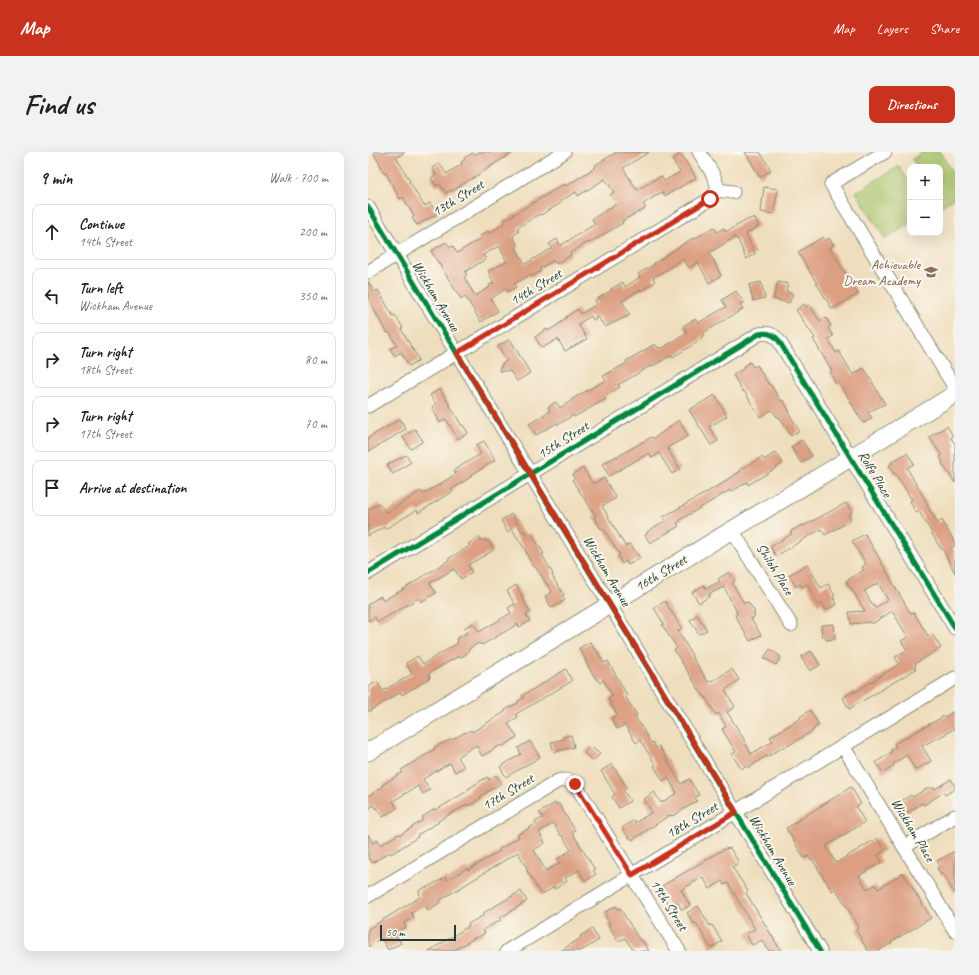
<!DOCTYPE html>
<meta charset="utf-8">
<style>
:root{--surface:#fff;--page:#f2f2f2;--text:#202124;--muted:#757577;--line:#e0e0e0;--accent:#c8321e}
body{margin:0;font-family:Caveat,sans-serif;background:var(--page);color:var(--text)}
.controls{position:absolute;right:12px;top:12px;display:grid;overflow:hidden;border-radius:8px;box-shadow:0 4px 16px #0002}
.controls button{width:36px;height:36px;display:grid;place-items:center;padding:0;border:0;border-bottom:1px solid var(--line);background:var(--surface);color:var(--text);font:20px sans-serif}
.scale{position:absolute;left:12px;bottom:10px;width:76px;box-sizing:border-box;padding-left:4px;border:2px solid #1f3d34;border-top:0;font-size:11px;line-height:14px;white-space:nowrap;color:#1f3d34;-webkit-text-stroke:3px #fbf7ec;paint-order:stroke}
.stop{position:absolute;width:12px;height:12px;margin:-9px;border:3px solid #c8321e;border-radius:50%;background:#fff}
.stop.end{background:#c8321e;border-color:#fff;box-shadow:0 1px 4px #0008}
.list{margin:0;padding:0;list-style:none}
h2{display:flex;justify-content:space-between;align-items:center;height:52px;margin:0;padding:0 16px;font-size:17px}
h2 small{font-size:13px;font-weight:400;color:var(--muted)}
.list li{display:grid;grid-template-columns:26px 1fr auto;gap:12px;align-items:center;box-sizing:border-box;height:56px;margin:0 8px 8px;padding:0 8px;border:1px solid var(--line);border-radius:8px}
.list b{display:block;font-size:15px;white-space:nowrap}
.list p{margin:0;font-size:13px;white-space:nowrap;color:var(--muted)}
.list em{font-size:13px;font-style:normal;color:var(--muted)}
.icon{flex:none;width:22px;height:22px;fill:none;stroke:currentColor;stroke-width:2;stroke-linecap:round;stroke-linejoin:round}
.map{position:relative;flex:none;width:587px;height:799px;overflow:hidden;border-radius:8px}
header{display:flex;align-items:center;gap:24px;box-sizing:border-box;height:56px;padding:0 20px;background:var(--accent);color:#fff}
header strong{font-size:19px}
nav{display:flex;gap:22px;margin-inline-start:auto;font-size:14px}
.intro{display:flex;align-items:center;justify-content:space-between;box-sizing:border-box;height:96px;padding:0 24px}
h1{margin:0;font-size:28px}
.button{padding:10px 18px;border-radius:8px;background:var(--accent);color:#fff;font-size:14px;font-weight:700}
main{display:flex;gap:24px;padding:0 24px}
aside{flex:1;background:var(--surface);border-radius:8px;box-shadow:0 4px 16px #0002}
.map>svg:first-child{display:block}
</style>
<header>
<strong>Map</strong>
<nav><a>Map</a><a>Layers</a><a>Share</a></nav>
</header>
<div class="intro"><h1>Find us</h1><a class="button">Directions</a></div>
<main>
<aside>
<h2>9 min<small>Walk · 700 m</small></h2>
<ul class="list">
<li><svg class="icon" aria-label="ahead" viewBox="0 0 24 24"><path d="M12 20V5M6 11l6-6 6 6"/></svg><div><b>Continue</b><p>14th Street</p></div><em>200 m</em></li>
<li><svg class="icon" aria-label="left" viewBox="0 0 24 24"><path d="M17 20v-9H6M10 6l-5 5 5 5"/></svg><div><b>Turn left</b><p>Wickham Avenue</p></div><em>350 m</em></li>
<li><svg class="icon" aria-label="right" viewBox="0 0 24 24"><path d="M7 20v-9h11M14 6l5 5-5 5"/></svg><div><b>Turn right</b><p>18th Street</p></div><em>80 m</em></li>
<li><svg class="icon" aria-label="right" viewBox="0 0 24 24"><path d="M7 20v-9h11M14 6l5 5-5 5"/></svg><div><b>Turn right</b><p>17th Street</p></div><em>70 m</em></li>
<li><svg class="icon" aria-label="arrive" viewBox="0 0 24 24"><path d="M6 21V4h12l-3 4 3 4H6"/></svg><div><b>Arrive at destination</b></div></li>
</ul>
</aside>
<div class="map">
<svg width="587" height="799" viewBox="0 0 587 799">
<rect width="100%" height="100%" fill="#fbf7ec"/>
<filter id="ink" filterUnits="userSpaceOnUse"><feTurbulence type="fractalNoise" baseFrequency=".025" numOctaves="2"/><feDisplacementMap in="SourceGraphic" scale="8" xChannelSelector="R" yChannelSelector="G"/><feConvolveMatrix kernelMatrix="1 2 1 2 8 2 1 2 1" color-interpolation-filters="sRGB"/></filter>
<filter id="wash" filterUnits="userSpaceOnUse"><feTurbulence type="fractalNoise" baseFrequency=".012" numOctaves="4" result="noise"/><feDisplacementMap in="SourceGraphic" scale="16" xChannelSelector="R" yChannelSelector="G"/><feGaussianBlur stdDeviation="0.9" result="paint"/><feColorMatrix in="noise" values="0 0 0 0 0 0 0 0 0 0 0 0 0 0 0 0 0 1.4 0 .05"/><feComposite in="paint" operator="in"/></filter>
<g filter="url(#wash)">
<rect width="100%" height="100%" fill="#efdebd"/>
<g fill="#a7c167" stroke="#637f4e">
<polygon points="555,0 572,0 587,25 587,45 573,54 572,52 572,15 549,15 544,7"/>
<polygon points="531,14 542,32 542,72 517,87 488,40"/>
</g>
<g id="blocks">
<g fill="#dc9f82" fill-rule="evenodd">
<polygon points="5,0 37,0 28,5 42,29 41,29 56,54 62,51 69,62 49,73 44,66 46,64 35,45 32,47 26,36 26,35 18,21 17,22 12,15 13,14"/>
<polygon points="111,0 146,0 123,14 124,14 84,39 83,38 78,41 72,32 68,34 63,26 68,23 64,16 72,11 78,22 94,12 93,10 97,8 96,6 105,1 107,3"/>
<path d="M249 0H281L255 16 269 38 293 24 296 29 312 20 304 8 313 2 328 26 297 44 294 40 275 52 278 56 254 69 255 71 221 91 220 90 202 101 203 103 188 112 186 108 171 117 173 119 163 125 162 123 146 132 148 135 140 140 138 137 130 142 123 147 130 159 113 170 97 144 93 147 63 99 78 90 82 95 85 94 89 101 112 87 111 85 120 79 121 81 136 72 135 69 196 32 198 34 228 15 227 13ZM237 27 246 40 242 43 248 52 224 67 227 72 192 94 189 87 181 92 184 96 157 112 148 96 150 94 145 84 151 79 149 76 172 62 173 63 193 51 192 49 208 40 210 44ZM131 94 139 110 120 119 126 131 121 133 122 135 107 144 96 125 99 123 97 120 118 107 115 103Z"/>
<polygon points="377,0 392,0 403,18 392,25"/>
<polygon points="396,35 410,37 405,62 393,60"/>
<polygon points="386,65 391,74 378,82 387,102 378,107 370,87 369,88 367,85 341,101 347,111 353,124 341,131 330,110 321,116 315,107 285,126 287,130 273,139 272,138 254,149 262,163 237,175 230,165 225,168 223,164 210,172 219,187 197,199 190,187 174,196 167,185 179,177 180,179 194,170 194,169 198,166 198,165 210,157 213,162 229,152 227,148 244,138 243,137 255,130 257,135 272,125 270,122 287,112 286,111 296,105 295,105 325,86 326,87 346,75 349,80 356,76 358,80 379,68 380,68"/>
<polygon points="455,85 457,89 461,86 466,93 462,96 490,142 464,157 430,100"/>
<polygon points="0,129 6,140 10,138 25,164 27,163 35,176 33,177 51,208 41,214 33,200 27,204 22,197 29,193 21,180 19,181 0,147"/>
<polygon points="393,130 397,146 385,149 381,133"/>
<polygon points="410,130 420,132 418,139 425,142 421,151 405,147"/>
<polygon points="368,139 376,151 372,152 375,157 335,181 337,183 333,185 334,187 305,205 304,203 283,215 282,214 262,226 250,233 252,235 236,245 238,247 229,252 206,265 205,263 190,273 189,271 168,283 161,272 182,259 180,255 188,250 192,256 204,248 204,247 238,228 235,224 259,211 258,209 287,192 290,196 292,195 293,197 319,181 315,174 327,167 330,171 358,155 354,148"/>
<polygon points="436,152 438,155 441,153 452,169 458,166 463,174 460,176 465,184 460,187 468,201 471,199 485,223 496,216 517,252 500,260 504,266 496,271 496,270 495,271 471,230 468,232 462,221 464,219 445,187 447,186 428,158"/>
<polygon points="142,187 162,221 149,229 142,219 131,219 134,212 139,209 130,194"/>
<polygon points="382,210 385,215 389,213 401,233 402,232 413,249 415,248 422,260 421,261 431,279 423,284 412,266 411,266 410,264 409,265 404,258 392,265 376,239 375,240 365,223 376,216 375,215"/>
<polygon points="72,237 94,274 95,273 100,281 90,287 78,267 72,271 64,255 68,252 62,243"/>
<polygon points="347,243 359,264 341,275 350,289 343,293 321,258"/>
<polygon points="32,267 38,277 0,300 0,286"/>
<polygon points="311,268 320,284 299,296 312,317 304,322 291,301 284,306 281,301 241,324 234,312 249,304 249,305 283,285 284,286 286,286 302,275 302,274"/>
<polygon points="579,274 585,284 583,286 587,292 587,331 574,311 575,310 572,305 574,304 561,285"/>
<polygon points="47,277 55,289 43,297 35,285"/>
<polygon points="434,288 444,304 433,311 423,295"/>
<polygon points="116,289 127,308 102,324 103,325 84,337 85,339 50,361 49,358 17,377 16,375 0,384 0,358 11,351 18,361 53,339 55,342 72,332 88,322 86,318 113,302 108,293"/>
<polygon points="408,300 415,311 408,316 380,333 379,330 363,340 362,338 312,368 313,369 309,371 311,374 282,391 277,383 280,381 279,380 297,369 295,365 357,330 357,329 373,319 372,318 394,305 396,308"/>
<polygon points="539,301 546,312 539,316 560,353 559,354 570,371 574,368 587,391 587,394 583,396 587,403 587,421 574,396 573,397 551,359 548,361 542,349 544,348 527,321 526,322 521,313 524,312 523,310"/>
<polygon points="38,303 43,310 25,322 19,313"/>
<polygon points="215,316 225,332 236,326 248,346 234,354 257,394 262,392 272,406 260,413 258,409 254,412 250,404 252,403 235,376 233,377 226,365 228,364 204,328 207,326 204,323"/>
<polygon points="478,351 484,360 480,363 482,365 482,369 457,383 453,377 408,404 402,395 424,382 422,380 434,373 435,374"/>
<polygon points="144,362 154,380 156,379 159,383 163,381 176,402 174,403 185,422 184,423 187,429 196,443 194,444 197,448 186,455 183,455 177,444 184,440 168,416 165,413 158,401 159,401 144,377 139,380 133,368"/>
<path d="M497 382 523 427V428L543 462 546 461 560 484 564 482 573 496 547 512 548 514 546 515 548 517 481 557 475 546 486 539 487 540 531 512 527 505 539 498 533 489 540 485 524 459 504 472 503 470 483 472 481 460 497 459 483 436H482L478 429 496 418 494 415 498 412 484 389ZM510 431 520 448 507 456 496 439Z"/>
<polygon points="111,385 113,389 117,387 118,390 120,388 126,398 100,413 104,420 93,427 86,417 62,431 68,441 53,450 51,446 10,470 7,465 0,469 0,452 13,444 14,447 16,447 16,448 34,438 81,408 80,407 102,394 100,392"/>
<polygon points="439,412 453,436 460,432 467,444 465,445 469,452 458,458 454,451 450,453 439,432 434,435 432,432 428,435 421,423"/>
<polygon points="361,420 367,429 364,431 376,451 380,450 387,460 385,461 387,464 383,467 393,483 382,489 367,464 369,462 368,461 369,460 356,435 341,442 342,444 331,451 324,440 336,433 338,437 352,429 350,427"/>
<polygon points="148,433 155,446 154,446 162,460 158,463 162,469 151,475 150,472 114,493 113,492 111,492 110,491 102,496 99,501 92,506 91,504 61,521 62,526 34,543 33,540 0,560 0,535 9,530 15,539 44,522 38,511 50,504 55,512 90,491 88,487 99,481 96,476 105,471 111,480 143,461 140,456 147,452 139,439"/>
<polygon points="297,449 314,477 310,479 324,503 323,503 340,530 345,528 345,529 364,517 371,528 357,538 367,555 359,560 373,582 383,602 405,589 402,585 433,566 432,565 442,558 451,573 445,577 446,578 418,595 417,594 399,605 398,604 380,616 379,614 373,617 364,602 368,600 354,577 358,575 351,561 348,563 336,543 335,544 306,498 309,496 294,473 296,472 286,456"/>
<polygon points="329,463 339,478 331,482 322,468"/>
<polygon points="466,472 467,487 458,488 458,484 454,484 453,473"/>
<polygon points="222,490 227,498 228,497 236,511 240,509 259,543 257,544 269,563 267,564 283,591 285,590 288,596 291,594 313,632 321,627 331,643 327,646 329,649 305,664 304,663 303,664 302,663 264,688 262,685 261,686 254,676 266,668 267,671 284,660 276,647 286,640 293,651 309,641 300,626 295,629 286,614 288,613 272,588 268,591 257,573 249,577 243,566 249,563 240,547 245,544 235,528 232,531 229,527 228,527 217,509 218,508 211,496"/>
<polygon points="402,497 413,505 408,513 396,506"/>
<polygon points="443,499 452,513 442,519 433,505"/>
<polygon points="198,517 204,529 148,562 150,565 140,571 149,585 134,595 133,593 114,604 108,593 90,605 96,615 87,620 82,611 55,627 62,638 55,642 50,634 25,649 29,656 15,665 6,653 0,657 0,644 15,635 14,633 35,620 33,618 67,597 66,596 74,591 74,592 83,587 84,588 97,580 98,581 103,578 104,580 132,563 137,560 137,558 150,551 150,549 156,546 154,544"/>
<polygon points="587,559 587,576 569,587 569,586 554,594 563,609 547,618 539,603 525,612 526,614 515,621 508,610 524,600 523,598 528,595 526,592 576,564 577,565"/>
<polygon points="203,583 206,595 186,600 183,590 196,587 195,585"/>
<polygon points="162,589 172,605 138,625 132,615 153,602 150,596"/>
<polygon points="222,594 232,602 225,609 216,601"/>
<polygon points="244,612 259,636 255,638 262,649 251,656 244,645 247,642 233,619"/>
<polygon points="128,623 133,631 112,645 113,646 101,654 100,652 84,661 70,669 71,670 49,683 50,685 23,702 22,700 4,711 0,705 0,682 5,691 9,688 12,693 31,682 32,683 55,668 54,665 67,657 68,658 101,638 100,637 119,625 121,628"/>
<polygon points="583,627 587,634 587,637 577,643 576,640 556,653 554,651 539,661 532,650 543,643 545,645 561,635 562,637 566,635 567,637"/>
<polygon points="483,635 493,652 488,655 497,670 458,694 468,711 509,686 517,698 510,703 514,710 491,724 499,737 507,733 510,737 535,721 563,766 523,790 524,791 510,799 500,799 488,778 491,775 468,737 464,739 444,707 443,708 440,704 436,706 418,676"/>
<path d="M187 651 188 653 190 651 207 678 204 680 227 718H225L228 722 217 729 211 718 197 726 199 729 187 737 186 735 173 743 158 717 159 716 150 700 71 749 72 751 60 758 57 753 43 761 46 765 36 771 38 775 27 781 33 791 20 798 13 786 0 795V777L52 745 51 743 52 742 51 739 58 735V736L78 725 79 728 99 716 100 718 132 699 131 697 151 685 149 683 168 672 167 670 175 666 171 661ZM185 671 193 684 194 683 203 698 189 707 192 711 178 719 166 698 177 691 171 680Z"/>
<polygon points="358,696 359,697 362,696 371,711 364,715 380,739 378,741 413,799 401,799 394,788 384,793 378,782 387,777 360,731 356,733 354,729 342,737 335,725 313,738 322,753 314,758 310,751 302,755 292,738 296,736 294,734"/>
<polygon points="587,699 587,742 575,722 573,723 569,716 572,714 569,709"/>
<polygon points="153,739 159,749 132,766 133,768 115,778 117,781 109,786 108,785 85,799 61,799 101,774 100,772 116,763 115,761"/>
<polygon points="248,754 250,757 252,756 272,789 274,788 281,799 266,799 257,786 250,789 240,773 242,772 237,764 238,763 237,760"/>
<polygon points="330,754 342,774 344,773 354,789 343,796 328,771 326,772 319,761"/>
<polygon points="224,777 231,788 213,799 192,799 213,786 212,784"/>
</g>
</g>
</g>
<g filter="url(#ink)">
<use href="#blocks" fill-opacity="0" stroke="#878e78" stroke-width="1"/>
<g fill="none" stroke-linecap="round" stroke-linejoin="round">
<defs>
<g id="minor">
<polyline points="517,0 463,32 587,236"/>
<polyline points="349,38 365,40"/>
<polyline points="0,55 452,799"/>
<polyline points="0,120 196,0"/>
<path d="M0 254 145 167 342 47C345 44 348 41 349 37 350 27 336 8 331 0"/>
<polyline points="364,378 423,473"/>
<path d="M0 421 391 182C400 180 406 182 411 189L587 476"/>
<polyline points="475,594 587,779"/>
<polyline points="536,695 587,664"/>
<path d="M0 744 190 629C197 627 201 628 207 632L311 799"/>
<polyline points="139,799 587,526"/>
</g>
<polyline id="major" points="0,600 587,242"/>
</defs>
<use href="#minor" stroke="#878e78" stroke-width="15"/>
<use href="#major" stroke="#878e78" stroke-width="19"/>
<use href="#minor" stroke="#fff" stroke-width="13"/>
<use href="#major" stroke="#fff" stroke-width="17"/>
<defs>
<g id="cycleway">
<polyline points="0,55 452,799"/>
<path d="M0 421 391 182C400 180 406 182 411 189L587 476"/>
</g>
</defs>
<use href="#cycleway" stroke="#fbf7ec" stroke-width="8"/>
<use href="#cycleway" stroke="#00873e" stroke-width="5"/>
</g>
</g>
<g fill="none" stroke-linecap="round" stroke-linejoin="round" filter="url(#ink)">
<polyline stroke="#c8321e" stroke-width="5" points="207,632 264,723 368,660 89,201 342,47"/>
</g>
<defs>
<symbol id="school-bare" viewBox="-9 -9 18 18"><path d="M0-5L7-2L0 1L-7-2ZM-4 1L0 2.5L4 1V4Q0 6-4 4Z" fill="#8d6e63" stroke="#fbf7ec" stroke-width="2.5" paint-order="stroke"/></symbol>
</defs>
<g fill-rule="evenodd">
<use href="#school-bare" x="553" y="110" width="20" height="20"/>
</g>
<g text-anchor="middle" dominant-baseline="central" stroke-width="4" stroke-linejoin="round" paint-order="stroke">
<g font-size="14" fill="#1f3d34" stroke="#fbf7ec">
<text transform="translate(90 46) rotate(-31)">13th Street</text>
<text transform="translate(168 135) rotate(-31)">14th Street</text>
<text transform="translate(68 144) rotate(59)">Wickham Avenue</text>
<text transform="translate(195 288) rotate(-32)">15th Street</text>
<text transform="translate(507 322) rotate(59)">Rolfe Place</text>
<text transform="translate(407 417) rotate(58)">Shiloh Place</text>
<text transform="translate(239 419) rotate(59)">Wickham Avenue</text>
<text transform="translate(293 421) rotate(-31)">16th Street</text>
<text transform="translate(140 640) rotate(-31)">17th Street</text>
<text transform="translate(324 668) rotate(-31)">18th Street</text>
<text transform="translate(545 678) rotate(59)">Wickham Place</text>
<text transform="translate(405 698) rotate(59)">Wickham Avenue</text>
<text transform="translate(301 753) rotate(58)">19th Street</text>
</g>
<g font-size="14" fill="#785e54" stroke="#fbf7ec" text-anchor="end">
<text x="552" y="112">Achievable<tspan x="552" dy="16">Dream Academy</tspan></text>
</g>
</g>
</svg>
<div class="controls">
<button>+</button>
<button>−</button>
</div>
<div class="scale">50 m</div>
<div class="stop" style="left:342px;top:47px"></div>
<div class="stop end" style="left:207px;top:632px"></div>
</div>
</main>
